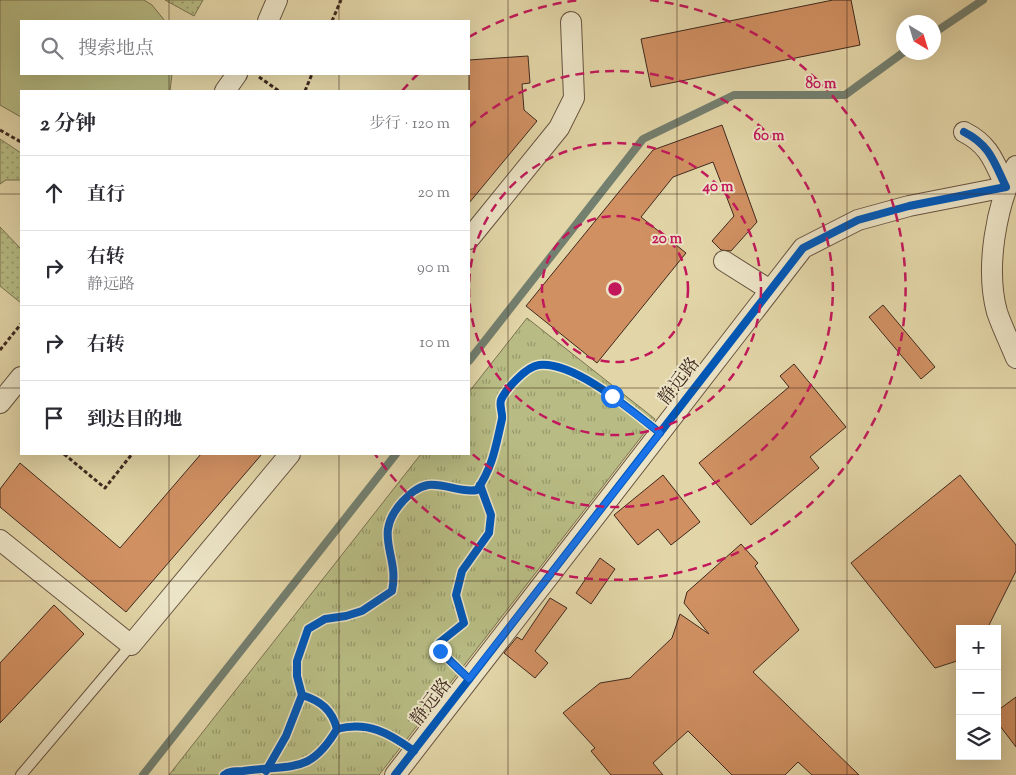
<!DOCTYPE html>
<html lang="zh">
<meta charset="utf-8">
<style>
:root{--surface:#fff;--page:#f7f7f7;--text:#2b2b33;--muted:#7c7c81;--line:#e1e1e2}
body{margin:0;font-family:"Sorts Mill Goudy","Noto Serif SC",serif;background:var(--page);color:var(--text)}
.controls{position:absolute;right:15px;bottom:15px;display:grid;overflow:hidden;border-radius:0px;box-shadow:0 5px 20px #0002}
.controls button{width:45px;height:45px;display:grid;place-items:center;padding:0;border:0;border-bottom:1px solid var(--line);background:var(--surface);color:var(--text);font:25px sans-serif}
.compass{position:absolute;left:896px;top:15px;width:45px;height:45px;border-radius:50%;background:var(--surface);box-shadow:0 5px 20px #0002;rotate:142deg}
.stop{position:absolute;width:15px;height:15px;margin:-11px;border:4px solid #1a73e8;border-radius:50%;background:#fff}
.stop.end{background:#1a73e8;border-color:#fff;box-shadow:0 1px 5px #0008}
.list{margin:0;padding:0;list-style:none}
h2{display:flex;justify-content:space-between;align-items:center;height:65px;margin:0;padding:0 20px;font-size:21px}
h2 small{font-size:16px;font-weight:400;color:var(--muted)}
.list li{display:grid;grid-template-columns:32px 1fr auto;gap:15px;align-items:center;box-sizing:border-box;height:75px;padding:0 20px;border-top:1px solid var(--line)}
.list b{display:block;font-size:19px;white-space:nowrap}
.list p{margin:0;font-size:16px;white-space:nowrap;color:var(--muted)}
.list em{font-size:16px;font-style:normal;color:var(--muted)}
.icon{flex:none;width:28px;height:28px;fill:none;stroke:currentColor;stroke-width:2;stroke-linecap:round;stroke-linejoin:round}
.map{position:relative;flex:none;width:1016px;height:775px;overflow:hidden}
.search{position:absolute;background:var(--surface);box-shadow:0 5px 20px #0002;left:20px;top:20px;width:450px;height:55px;display:flex;align-items:center;gap:12px;box-sizing:border-box;padding:0 18px;border-radius:0px;color:var(--muted);font-size:19px}
.panel{position:absolute;background:var(--surface);box-shadow:0 5px 20px #0002;left:20px;top:90px;width:450px;height:365px;border-radius:0px}
.map>svg:first-child{display:block}
</style>
<div class="map">
<svg width="1016" height="775" viewBox="0 0 1016 775">
<defs>
<pattern id="grass-dots" width="8" height="8" patternUnits="userSpaceOnUse" patternTransform="scale(1.25)"><rect width="8" height="8" fill="#b8bc84"/><path d="M2 2h.1M6 6h.1" fill="none" stroke="#97996b" stroke-width="1.8" stroke-linecap="round"/></pattern>
<pattern id="park-tufts" width="24" height="20" patternUnits="userSpaceOnUse" patternTransform="scale(1.25)"><rect width="24" height="20" fill="#b8bc84"/><path d="M3 7l-1-3M5 7V3M7 7l1-3M15 17l-1-3M17 17v-4M19 17l1-3" fill="none" stroke="#97996b"/></pattern>
</defs>
<rect width="100%" height="100%" fill="#e2d5a7"/>
<filter id="stains"><feTurbulence type="fractalNoise" baseFrequency=".004" numOctaves="4"/><feColorMatrix values="0 0 0 0 .2 0 0 0 0 .09 0 0 0 0 .02 0 0 0 .5 -.17"/></filter>
<radialGradient id="worn" r=".72"><stop offset=".6" stop-color="#630" stop-opacity="0"/><stop offset="1" stop-color="#630" stop-opacity=".3"/></radialGradient>
<g fill="url(#grass-dots)" stroke="#7c7252">
<polygon points="165,0 203,0 194,16"/>
<polygon points="0,139 21,153 21,180 6,180 0,184"/>
<polygon points="0,227 21,249 21,303 0,286"/>
</g>
<polygon fill="url(#park-tufts)" stroke="#7c7252" points="527,318 655,419 379,775 169,775 421,454 469,454 469,392"/>
<polygon fill="#b8bc84" stroke="#7c7252" points="0,0 144,0 152,5 165,21 21,21 21,74 172,74 170,91 21,91 21,117 0,105"/>
<g fill="none" stroke-linecap="round" stroke-linejoin="round">
<g stroke="#737f6f" stroke-width="8">
<polyline points="934,33 983,0"/>
<polyline points="469,361 643,139 734,95 845,95 904,52"/>
<polyline points="143,775 396,454"/>
</g>
</g>
<g fill="#d09062" stroke="#40291f">
<polygon points="833,0 851,0 860,45 651,87 641,39"/>
<polygon points="528,56 530,83 522,84 524,110 537,121 469,203 469,60"/>
<polygon points="722,125 757,222 731,251 721,250 712,241 734,216 713,162 673,177 641,217 686,253 597,363 526,306 653,150"/>
<polygon points="883,305 935,367 921,379 869,317"/>
<polygon points="794,364 846,427 810,457 819,468 751,525 699,463 789,387 780,376"/>
<polygon points="201,454 262,454 126,612 0,507 0,489 20,463 120,548"/>
<polygon points="663,475 700,522 671,545 658,529 638,545 614,515"/>
<polygon points="960,475 1016,545 1016,571 987,629 960,629 960,660 935,668 851,563"/>
<polygon points="741,544 758,563 755,566 799,630 753,672 859,775 812,775 798,762 785,775 732,775 688,731 653,763 663,775 611,775 591,751 595,748 563,713 600,683 630,678 672,638 680,614 709,634 684,603 687,592"/>
<polygon points="600,558 615,569 591,604 576,593"/>
<polygon points="550,598 567,608 535,651 548,663 535,678 504,653 517,637 522,640"/>
<polygon points="54,605 84,634 0,723 0,663"/>
<polygon points="1016,697 1016,747 997,722 997,711"/>
</g>
<g fill="none" stroke-linecap="round" stroke-linejoin="round">
<defs>
<polyline id="lane" points="21,775 131,645"/>
<g id="street">
<polyline points="268,21 277,0"/>
<polyline points="225,91 237,74"/>
<path d="M1016 166C996 206 985 268 997 312 1002 327 1010 343 1016 358"/>
<polyline points="469,239 559,128 574,98 571,22"/>
<polyline points="724,261 770,290"/>
<polyline points="0,403 21,377"/>
<polyline points="0,540 131,645 290,454"/>
<path d="M395 775 803 248 858 220 909 206 1006 187C994 162 990 145 964 132"/>
</g>
</defs>
<use href="#lane" stroke="#685441" stroke-width="12"/>
<use href="#street" stroke="#685441" stroke-width="22"/>
<g stroke="#40291f" stroke-width="3" stroke-dasharray="4 2.5" stroke-linecap="butt">
<polyline points="332,21 341,0"/>
<polyline points="259,77 279,91"/>
<polyline points="305,91 312,74"/>
<polyline points="0,130 21,142"/>
<polyline points="0,350 21,324"/>
<polyline points="64,454 105,488 132,454"/>
</g>
<use href="#lane" stroke="#ece4c6" stroke-width="10"/>
<use href="#street" stroke="#ece4c6" stroke-width="20"/>
<defs>
<g id="cycleway">
<polyline points="469,679 440,651 439,643 464,623 456,595 462,571 489,533 491,515 480,485"/>
<path d="M337 729C368 721 389 733 414 751"/>
<polyline points="266,771 286,736 302,695"/>
<path d="M224 775C229 771 236 771 243 771 292 764 310 775 337 729 332 710 321 701 302 695L297 676V661L308 629 325 619 346 616 362 611 392 591C400 553 371 536 403 501 410 494 417 487 428 485 445 483 460 493 477 490 493 467 496 445 502 419 503 413 499 406 501 400 504 392 511 385 517 379 522 374 531 366 539 365 575 361 633 412 660 433"/>
<path d="M395 775 803 248 858 220 909 206 1006 187C994 162 990 145 964 132"/>
</g>
</defs>
<use href="#cycleway" stroke="#ece4c6" stroke-width="11"/>
<use href="#cycleway" stroke="#0057b8" stroke-width="8"/>
</g>
<g fill="none" stroke-linecap="round" stroke-linejoin="round">
<polyline stroke="#1a73e8" stroke-width="6" points="440,651 469,679 660,433 612,396"/>
</g>
<path fill="none" stroke="#40291f" stroke-width="1" stroke-opacity="0.55" d="M169 0V21M339 0V21M508 0V775M677 0V775M847 0V775M169 74V91M339 74V91M0 194H21M469 194H1016M0 388H21M469 388H1016M169 454V775M339 454V775M0 581H1016"/>
<g fill="none" stroke="#c2185b" stroke-width="2.5" stroke-dasharray="9 6">
<circle cx="615" cy="289" r="73"/>
<circle cx="615" cy="289" r="146"/>
<path d="M469 127A218 218 0 1 1 469 451"/>
<path d="M402 91A291 291 0 0 1 418 74M469 37A291 291 0 0 1 580 0M650 0A291 291 0 1 1 375 454"/>
</g>
<g text-anchor="middle" dominant-baseline="central" stroke-width="4" stroke-linejoin="round" paint-order="stroke">
<g font-size="18" fill="#40291f" stroke="#ece4c6">
<text transform="translate(680 382) rotate(-52)">静远路</text>
<text transform="translate(432 703) rotate(-52)">静远路</text>
</g>
</g>
<circle cx="615" cy="289" r="8" fill="#c2185b" stroke="#ece4c6" stroke-width="2.5"/>
<g font-size="15" text-anchor="middle" font-weight="bold" fill="#c2185b" stroke="#ece4c6" stroke-width="4" stroke-linejoin="round" paint-order="stroke">
<text x="821" y="88">80 m</text>
<text x="769" y="140">60 m</text>
<text x="718" y="191">40 m</text>
<text x="667" y="243">20 m</text>
</g>
<rect width="100%" height="100%" filter="url(#stains)"/>
<rect width="100%" height="100%" fill="url(#worn)"/>
</svg>
<div class="controls">
<button>+</button>
<button>−</button>
<button><svg class="icon" aria-label="layers" viewBox="0 0 24 24"><path d="M12 4l9 5-9 5-9-5zM3 14l9 5 9-5"/></svg></button>
</div>
<svg class="compass" viewBox="-18 -18 36 36"><path d="M0-13l5 13h-10z" fill="#e53935"/><path d="M0 13l5-13h-10z" fill="#7c7c81"/></svg>
<div class="stop" style="left:612px;top:396px"></div>
<div class="stop end" style="left:440px;top:651px"></div>
<div class="search"><svg class="icon" aria-label="search" viewBox="0 0 24 24"><circle cx="10" cy="10" r="6"/><path d="M15 15l6 6"/></svg>搜索地点</div>
<section class="panel">
<h2>2 分钟<small>步行 · 120 m</small></h2>
<ul class="list">
<li><svg class="icon" aria-label="ahead" viewBox="0 0 24 24"><path d="M12 20V5M6 11l6-6 6 6"/></svg><div><b>直行</b></div><em>20 m</em></li>
<li><svg class="icon" aria-label="right" viewBox="0 0 24 24"><path d="M7 20v-9h11M14 6l5 5-5 5"/></svg><div><b>右转</b><p>静远路</p></div><em>90 m</em></li>
<li><svg class="icon" aria-label="right" viewBox="0 0 24 24"><path d="M7 20v-9h11M14 6l5 5-5 5"/></svg><div><b>右转</b></div><em>10 m</em></li>
<li><svg class="icon" aria-label="arrive" viewBox="0 0 24 24"><path d="M6 21V4h12l-3 4 3 4H6"/></svg><div><b>到达目的地</b></div></li>
</ul>
</section>
</div>
